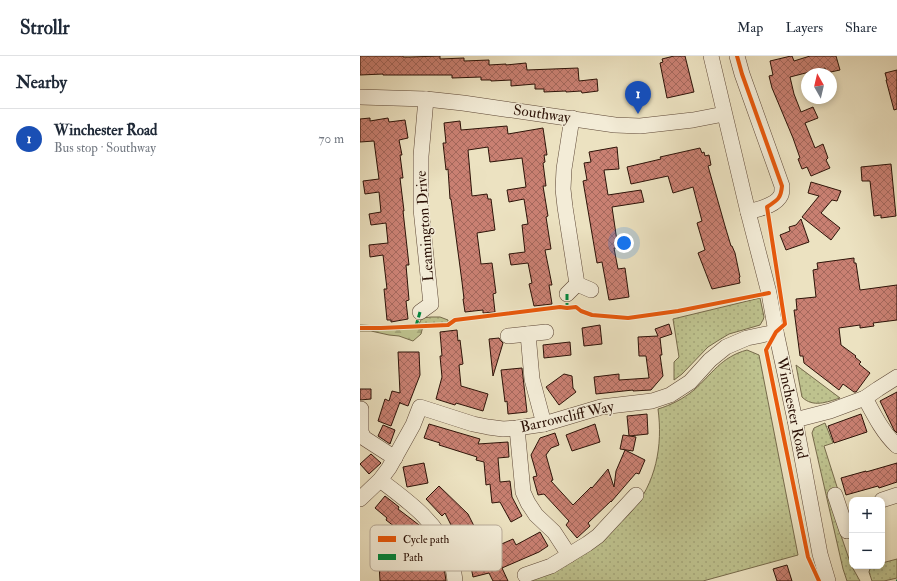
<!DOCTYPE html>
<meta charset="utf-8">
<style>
:root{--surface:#fff;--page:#f6f6f7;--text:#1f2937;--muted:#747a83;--line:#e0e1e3;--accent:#db2777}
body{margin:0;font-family:"IM FELL Double Pica",serif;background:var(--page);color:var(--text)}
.controls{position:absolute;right:12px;bottom:12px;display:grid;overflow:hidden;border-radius:8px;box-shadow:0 2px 6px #0003}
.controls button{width:36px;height:36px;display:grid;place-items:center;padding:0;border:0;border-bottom:1px solid var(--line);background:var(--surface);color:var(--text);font:20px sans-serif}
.compass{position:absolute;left:441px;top:12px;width:36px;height:36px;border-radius:50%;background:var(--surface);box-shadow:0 2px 6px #0003;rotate:352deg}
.you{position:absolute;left:264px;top:187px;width:14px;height:14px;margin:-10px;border:3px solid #fff;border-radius:50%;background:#1a73e8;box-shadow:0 0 0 6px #1a73e833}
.badge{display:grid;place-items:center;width:26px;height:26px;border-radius:50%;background:var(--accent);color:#fff;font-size:13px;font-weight:700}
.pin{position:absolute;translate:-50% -33px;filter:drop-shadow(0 1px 2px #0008)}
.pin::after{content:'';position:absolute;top:21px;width:14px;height:12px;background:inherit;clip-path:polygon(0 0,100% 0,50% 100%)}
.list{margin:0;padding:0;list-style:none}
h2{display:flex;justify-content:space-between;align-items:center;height:52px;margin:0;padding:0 16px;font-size:17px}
h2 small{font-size:13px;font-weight:400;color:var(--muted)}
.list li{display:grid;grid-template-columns:26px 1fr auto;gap:12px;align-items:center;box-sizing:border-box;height:60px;padding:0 16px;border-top:1px solid var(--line)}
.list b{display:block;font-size:15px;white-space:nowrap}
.list p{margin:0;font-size:13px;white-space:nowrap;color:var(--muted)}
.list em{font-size:13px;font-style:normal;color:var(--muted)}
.map{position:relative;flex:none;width:537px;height:525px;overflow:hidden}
header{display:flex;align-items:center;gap:24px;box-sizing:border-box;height:56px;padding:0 20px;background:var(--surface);border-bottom:1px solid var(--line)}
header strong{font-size:19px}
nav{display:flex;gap:22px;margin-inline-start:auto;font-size:14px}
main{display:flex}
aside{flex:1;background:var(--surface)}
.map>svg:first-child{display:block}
</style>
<header>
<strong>Strollr</strong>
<nav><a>Map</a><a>Layers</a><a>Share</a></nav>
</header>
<main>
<aside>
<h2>Nearby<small></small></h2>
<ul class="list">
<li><span class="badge" style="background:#1a4fb4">1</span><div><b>Winchester Road</b><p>Bus stop · Southway</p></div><em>70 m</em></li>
</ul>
</aside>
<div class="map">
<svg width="537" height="525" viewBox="0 0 537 525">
<defs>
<pattern id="grass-dots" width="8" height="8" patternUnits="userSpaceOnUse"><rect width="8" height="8" fill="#bec28e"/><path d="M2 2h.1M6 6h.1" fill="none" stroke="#a4a679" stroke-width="1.8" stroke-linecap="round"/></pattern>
<pattern id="forest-firs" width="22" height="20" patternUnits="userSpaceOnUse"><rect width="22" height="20" fill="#bec28e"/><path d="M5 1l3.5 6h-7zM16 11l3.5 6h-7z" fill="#a4a679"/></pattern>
<pattern id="building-cross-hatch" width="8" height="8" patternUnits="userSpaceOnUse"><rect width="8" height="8" fill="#c98072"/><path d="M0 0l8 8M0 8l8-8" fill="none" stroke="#a4685c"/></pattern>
</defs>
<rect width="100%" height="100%" fill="#ece2c1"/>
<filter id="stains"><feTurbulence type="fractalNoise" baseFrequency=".005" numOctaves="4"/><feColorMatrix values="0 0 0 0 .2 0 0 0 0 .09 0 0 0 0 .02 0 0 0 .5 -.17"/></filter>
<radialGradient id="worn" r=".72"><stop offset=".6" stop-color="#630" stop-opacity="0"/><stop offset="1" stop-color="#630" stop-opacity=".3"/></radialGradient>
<g fill="url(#grass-dots)" stroke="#766a4b">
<polygon points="400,242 404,261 403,264 400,269 369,278 359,284 348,291 322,318 314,324 314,306 319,301 313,263"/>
<polygon points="71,261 80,261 88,264 88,269 58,270 62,262"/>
<path d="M387 294 399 299 438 499 343 525H170C191 512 212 498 232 485 246 477 261 468 271 456 296 427 303 390 298 353 311 349 323 343 334 334 352 318 361 301 387 294Z"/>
<path d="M436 309 480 342C467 346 453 352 442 341Z"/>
<polygon points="465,367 473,387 464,390 478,434 467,438 491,509 500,525 487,525 483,513 452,377 454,372"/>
<polygon points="537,503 537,522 524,525 512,525 509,516 511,510 522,510 522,507"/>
</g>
<polygon fill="url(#forest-firs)" stroke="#766a4b" points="0,269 37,271 63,270 61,278 53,285 39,280 29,279 11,275 0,275"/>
<g fill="url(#building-cross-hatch)" stroke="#2d1308">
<polygon points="0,0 43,0 43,1 50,1 80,0 80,3 104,2 104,5 129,4 129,9 146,8 146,9 166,7 167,14 218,12 219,25 237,23 238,35 222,37 221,35 206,36 206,35 184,36 184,33 175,33 175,28 151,30 151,24 131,25 131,24 121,24 121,21 92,22 92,19 23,19 23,18 0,19"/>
<polygon points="314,0 325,0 334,36 307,42 300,7 303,6 302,3"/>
<polygon points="431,0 432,0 434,5 450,0 476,0 480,14 466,17 465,12 430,21 434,38 441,56 453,51 458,62 445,67 455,92 463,88 468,102 466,104 470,112 451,120 447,111 442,113 438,103 440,102 433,82 412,32 409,20 413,19 410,5"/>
<polygon points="537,14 537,53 534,54 526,24 527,24 525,17"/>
<polygon points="10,62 10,65 28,62 29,66 45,64 48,82 39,84 42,99 40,99 43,122 40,122 44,155 43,155 49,209 46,209 49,244 46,245 48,263 31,266 31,264 27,264 24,233 27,233 23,199 10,201 9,189 28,187 26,167 11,169 9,158 21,156 19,136 5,138 3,125 19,123 14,85 0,86 0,63"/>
<polygon points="100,65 101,74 147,70 148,78 183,72 187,99 184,99 185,106 183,107 186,130 183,130 188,160 186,161 191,193 185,194 192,229 189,229 192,248 174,250 169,228 172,227 168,207 151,209 149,198 165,196 162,169 168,168 164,143 149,146 147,134 166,131 162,102 130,106 128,91 108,94 112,140 127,138 128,143 131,143 135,174 117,177 121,208 132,207 136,237 133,238 135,256 123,257 123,254 105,256 103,243 104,243 102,226 91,143 90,143 88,113 86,114 83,87 86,87 84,67"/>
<polygon points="257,91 259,113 244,114 248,139 281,134 284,146 252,151 258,192 254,192 258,213 265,212 269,241 249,244 242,206 237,207 223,125 227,124 224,107 231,106 229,96"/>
<polygon points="340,92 342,97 344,96 345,100 349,99 351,109 348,110 365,170 371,190 372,190 375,197 380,221 379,222 380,227 352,233 338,197 345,194 337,167 342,165 333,131 313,137 308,120 271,128 267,111 301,103 300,101"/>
<polygon points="531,108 536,160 521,162 521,159 514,160 510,125 502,125 501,111"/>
<polygon points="451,126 481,135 477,145 472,144 461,157 480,172 471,184 442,161 459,140 448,137"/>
<polygon points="441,163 449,186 426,194 420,179 430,175 429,171 436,169"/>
<polygon points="494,202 494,207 496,207 500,234 537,229 537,264 513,267 514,270 500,272 500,269 479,272 481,289 496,300 495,301 501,306 499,308 510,317 496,336 494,336 483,328 479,334 444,307 443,300 440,300 434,254 437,254 436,243 456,241 453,214 458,213 457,207"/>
<polygon points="309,268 312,278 300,282 302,299 300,299 303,320 291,334 273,335 273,334 236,338 234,321 259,318 259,324 289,322 286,300 279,300 278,281 298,280 295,273"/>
<polygon points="240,269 242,288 224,290 222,272"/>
<polygon points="97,274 98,285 100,284 103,308 99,309 101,330 128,338 123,355 96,347 95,349 76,343 82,321 80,300 82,300 80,276"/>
<polygon points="139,282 141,285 143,287 133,320 129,283"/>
<polygon points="210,286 211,299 184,302 183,289"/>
<polygon points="38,296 59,296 60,319 48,350 40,347 40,346 31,370 18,365 25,343 29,345 32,335 40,337"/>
<polygon points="162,312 167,356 148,358 147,345 145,346 141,314"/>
<polygon points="204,318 212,320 213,332 216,336 199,349 186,331"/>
<polygon points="0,333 11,333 11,343 0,344"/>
<polygon points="537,336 537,377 534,374 520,345"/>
<polygon points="287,358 288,378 269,380 267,360"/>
<polygon points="501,358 507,376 474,387 468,370"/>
<polygon points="69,368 120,383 118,388 148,386 149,401 138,402 140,426 150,425 152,441 162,460 151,466 140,446 132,447 130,428 126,429 124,406 116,404 117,401 79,389 80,387 64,382"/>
<polygon points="235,368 240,386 212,395 206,379"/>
<polygon points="23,369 35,374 30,388 18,380"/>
<polygon points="195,377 199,389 191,392 186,399 193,424 191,425 213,449 231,431 232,432 248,413 254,431 256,415 265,394 285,404 279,418 276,417 251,446 251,445 228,467 230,470 217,482 206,469 209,465 184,438 178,439 173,421 177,420 171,399 180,382"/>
<polygon points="263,379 276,381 273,395 260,393"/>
<polygon points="11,398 21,407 9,418 0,408"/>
<polygon points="64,407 68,427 47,431 43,411"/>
<polygon points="537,407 537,426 519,432 518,430 486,439 481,422 506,415 506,416"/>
<polygon points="79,430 108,458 117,476 99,485 85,457 82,460 66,443"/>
<polygon points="25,440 39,451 38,453 63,472 53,485 26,464 27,462 15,452"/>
<polygon points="180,476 188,490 179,496 142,512 148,525 133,525 129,517 113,521 110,506 140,498 137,490 153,483 156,489"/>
<polygon points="58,484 69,493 50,515 84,511 86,525 20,525 19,507 25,507 25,500 45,500"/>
<polygon points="427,509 432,525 417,525 413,513"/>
</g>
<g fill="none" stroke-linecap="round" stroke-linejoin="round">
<defs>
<g id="minor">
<polyline points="351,0 388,156 409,237 416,276 435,364 460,498 468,525"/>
<path d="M377 0 382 18 422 130C422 133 422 137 421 139 416 150 398 153 388 156"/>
<polyline points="0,41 66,43 103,47 255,69 280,70 333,64 364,58"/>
<polyline points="212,62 204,113 203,133 205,151 217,228 231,234"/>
<polyline points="207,238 217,228"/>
<polyline points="60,256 71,248 61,153 61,100 66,43"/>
<polyline points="168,278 172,323 184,368"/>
<polyline points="148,280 186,276"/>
<path d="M505 342C514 359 523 377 537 390"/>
<polyline points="1,353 1,376 4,382 35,402"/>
<polyline points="435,364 470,355 505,342 518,333 537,321"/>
<polyline points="157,372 163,436 168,447 176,459 194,476 209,499"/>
<path d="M20 424C48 445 79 467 90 501 93 508 94 517 95 525"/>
<polyline points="475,439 487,475"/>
<polyline points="0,443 20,424 29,412 53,369 60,351 113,368 128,371 143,373 157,372 184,368 241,351 292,345 310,339 330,326 350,304 366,291 387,282 416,276"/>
<polyline points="522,444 537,439"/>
<polyline points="165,519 191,510 227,488 238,480 276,439"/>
</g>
</defs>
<use href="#minor" stroke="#5d4736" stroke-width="16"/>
<use href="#minor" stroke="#f3ecd7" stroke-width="15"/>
<g stroke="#00873e" stroke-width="3" stroke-dasharray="6 3" stroke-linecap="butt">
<polyline points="207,238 207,252"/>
<polyline points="56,270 60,256"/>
<polyline points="536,525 537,525"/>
</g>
<defs>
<g id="cycleway">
<path d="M377 0 382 18 422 130C421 142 418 144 407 151L425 268 416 276 406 294 448 501 459 525"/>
<polyline points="0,272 21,272 88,269 95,264 200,251 207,252 216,251 221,255 232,259 268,262 318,255 409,237"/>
</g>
</defs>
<use href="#cycleway" stroke="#f3ecd7" stroke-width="6"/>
<use href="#cycleway" stroke="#e8590c" stroke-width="4"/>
</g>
<g text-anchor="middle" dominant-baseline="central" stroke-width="3" stroke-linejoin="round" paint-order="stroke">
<g font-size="15" fill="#2d1308" stroke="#f3ecd7">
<text transform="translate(182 58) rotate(8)">Southway</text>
<text transform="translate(65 170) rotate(-94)">Leamington Drive</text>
<text transform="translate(432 352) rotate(78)">Winchester Road</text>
<text transform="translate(207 361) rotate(-13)">Barrowcliff Way</text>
</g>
</g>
<rect x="10" y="469" width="132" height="46" rx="6" fill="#f3ecd7" stroke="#b8ab99" stroke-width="1"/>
<rect x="18" y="480" width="18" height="6" fill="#e8590c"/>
<rect x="18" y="498" width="18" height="6" fill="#00873e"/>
<g font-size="11" fill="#2d1308">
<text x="43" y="487">Cycle path</text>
<text x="43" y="505">Path</text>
</g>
<rect width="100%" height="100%" filter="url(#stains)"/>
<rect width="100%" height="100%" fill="url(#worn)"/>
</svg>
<div class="controls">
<button>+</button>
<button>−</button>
</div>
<svg class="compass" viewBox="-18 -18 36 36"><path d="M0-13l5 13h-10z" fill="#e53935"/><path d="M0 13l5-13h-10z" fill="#747a83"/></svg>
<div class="you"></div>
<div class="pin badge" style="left:278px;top:58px;background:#1a4fb4">1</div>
</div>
</main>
